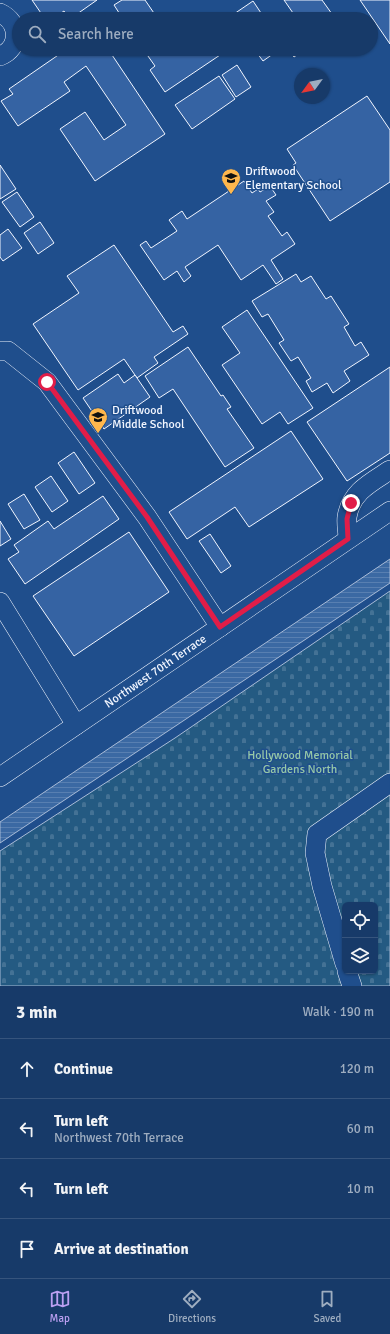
<!DOCTYPE html>
<meta charset="utf-8">
<style>
:root{--surface:#173a69;--page:#244571;--text:#f1f3f6;--muted:#9eadc0;--line:#36547d;--accent:#bca0f2}
body{margin:0;font-family:Signika,sans-serif;background:var(--page);color:var(--text)}
.controls{position:absolute;right:12px;bottom:12px;display:grid;overflow:hidden;border-radius:6px;box-shadow:0 1px 3px #0004}
.controls button{width:36px;height:36px;display:grid;place-items:center;padding:0;border:0;border-bottom:1px solid var(--line);background:var(--surface);color:var(--text);font:20px sans-serif}
.compass{position:absolute;left:294px;top:68px;width:36px;height:36px;border-radius:50%;background:var(--surface);box-shadow:0 1px 3px #0004;rotate:237deg}
.stop{position:absolute;width:12px;height:12px;margin:-9px;border:3px solid #e11d48;border-radius:50%;background:#fff}
.stop.end{background:#e11d48;border-color:#fff;box-shadow:0 1px 4px #0008}
.list{margin:0;padding:0;list-style:none}
h2{display:flex;justify-content:space-between;align-items:center;height:52px;margin:0;padding:0 16px;font-size:17px}
h2 small{font-size:13px;font-weight:400;color:var(--muted)}
.list li{display:grid;grid-template-columns:26px 1fr auto;gap:12px;align-items:center;box-sizing:border-box;height:60px;padding:0 16px;border-top:1px solid var(--line)}
.list b{display:block;font-size:15px;white-space:nowrap}
.list p{margin:0;font-size:13px;white-space:nowrap;color:var(--muted)}
.list em{font-size:13px;font-style:normal;color:var(--muted)}
.icon{flex:none;width:22px;height:22px;fill:none;stroke:currentColor;stroke-width:2;stroke-linecap:round;stroke-linejoin:round}
.map{position:relative;flex:none;width:390px;height:986px;overflow:hidden}
.search{position:absolute;background:var(--surface);box-shadow:0 1px 3px #0004;left:12px;right:12px;top:12px;height:44px;display:flex;align-items:center;gap:10px;box-sizing:border-box;padding:0 14px;border-radius:22px;color:var(--muted);font-size:15px}
.sheet{height:292px;background:var(--surface)}
nav{display:flex;justify-content:space-around;align-items:center;box-sizing:border-box;height:56px;border-top:1px solid var(--line);background:var(--surface);font-size:11px;color:var(--muted)}
nav a{display:grid;justify-items:center;gap:2px}
nav .on{color:var(--accent)}
.map>svg:first-child{display:block}
</style>
<div class="map">
<svg width="390" height="986" viewBox="0 0 390 986">
<defs>
<pattern id="cemetery-stones" width="16" height="16" patternUnits="userSpaceOnUse"><rect width="16" height="16" fill="#245a82"/><path d="M2 7V4a2 2 0 0 1 4 0v3zM10 15v-3a2 2 0 0 1 4 0v3z" fill="#447295"/></pattern>
<pattern id="water-rules" width="6" height="5" patternUnits="userSpaceOnUse"><rect width="6" height="5" fill="#3b69a3"/><path d="M0 2.5h6" fill="none" stroke="#587fb1"/></pattern>
</defs>
<rect width="100%" height="100%" fill="#1f4e8c"/>
<path fill="url(#cemetery-stones)" stroke="#a8bbd7" fill-rule="evenodd" d="M390 591V986H0V851L175 738ZM345 905H375V971H345Z"/>
<polygon fill="url(#water-rules)" stroke="#a8bbd7" points="390,559 390,583 0,843 0,822"/>
<g fill="#3563a3" stroke="#f2f6ff">
<polygon points="32,0 97,0 70,19 64,11 52,19 45,19"/>
<polygon points="122,0 145,0 158,19 123,19 114,5"/>
<polygon points="284,0 322,0 332,14 325,19 284,19 293,13"/>
<polygon points="360,0 390,0 390,44"/>
<polygon points="253,1 265,19 233,19 231,16"/>
<polygon points="67,49 108,49 165,134 95,181 60,129 85,112 104,140 126,125 86,66 64,82 70,91 18,126 1,101 13,94 9,89"/>
<polygon points="143,49 225,49 226,51 165,92 150,70 155,66"/>
<polygon points="254,49 280,49 263,61"/>
<polygon points="288,49 305,49 294,57"/>
<polygon points="237,65 251,87 236,97 222,75"/>
<polygon points="219,76 235,99 192,129 175,105"/>
<polygon points="367,96 390,130 390,182 330,221 293,165 296,163 287,149"/>
<polygon points="0,165 16,189 0,199"/>
<polygon points="244,181 252,193 258,189 260,192 270,186 276,195 266,201 274,212 268,216 282,236 287,232 295,244 271,260 283,279 276,284 263,265 241,280 218,245 185,267 191,276 184,282 177,271 164,280 140,245 146,241 151,248 177,231 169,220 182,211 187,219"/>
<polygon points="17,192 34,217 20,227 2,202"/>
<polygon points="40,222 54,243 38,254 24,233"/>
<polygon points="8,229 22,248 3,261 0,257 0,235"/>
<polygon points="114,245 173,332 183,326 188,334 154,357 158,363 137,378 124,359 78,390 33,324 79,293 67,276"/>
<polygon points="296,274 301,282 311,276 326,299 331,296 349,324 344,327 355,346 361,342 369,355 344,371 350,381 333,393 327,383 312,392 306,381 311,378 298,357 291,361 279,343 284,340 268,314 262,317 252,301"/>
<polygon points="247,310 313,408 288,424 280,412 262,424 222,365 240,353 222,327"/>
<polygon points="188,347 221,396 223,395 231,407 227,409 254,448 225,467 173,389 159,398 145,376"/>
<polygon points="390,367 390,453 347,481 307,422"/>
<polygon points="118,374 124,383 135,375 150,397 104,429 83,398"/>
<polygon points="291,431 323,479 249,527 235,507 187,539 169,512"/>
<polygon points="74,452 95,483 79,494 58,463"/>
<polygon points="51,476 68,501 52,512 35,487"/>
<polygon points="24,494 40,520 24,529 8,504"/>
<polygon points="103,496 119,519 25,584 8,559 19,552 14,545 48,521 54,529"/>
<polygon points="0,521 11,539 0,546"/>
<polygon points="129,532 169,592 74,656 33,596"/>
<polygon points="210,534 231,566 221,573 199,541"/>
</g>
<g fill="none" stroke-linecap="round" stroke-linejoin="round">
<defs>
<g id="minor">
<path d="M0 13C20 22 21 48 0 56"/>
<polyline points="0,351 8,351 47,382 147,517 220,627"/>
<path d="M348 539C348 532 346 524 347 517 351 492 370 483 390 470"/>
<polyline points="0,602 76,725"/>
<path id="s1" d="M0 777 390 511"/>
<polyline points="345,964 322,886 315,853 317,834 390,783"/>
<polyline points="347,971 352,986"/>
</g>
</defs>
<use href="#minor" stroke="#f2f6ff" stroke-width="20"/>
<use href="#minor" stroke="#1f4e8c" stroke-width="19"/>
</g>
<g fill="none" stroke-linecap="round" stroke-linejoin="round">
<polyline stroke="#e11d48" stroke-width="5" points="47,382 147,517 220,627 348,539 347,519 351,503"/>
</g>
<defs>
<symbol id="school-pin" viewBox="-11 -11 22 30"><path d="M0 17L-7.5 6A9.5 9.5 0 1 1 7.5 6Z" fill="#ffb74d" stroke="#1f4e8c"/><path d="M0-5L7-2L0 1L-7-2ZM-4 1L0 2.5L4 1V4Q0 6-4 4Z" fill="#111"/></symbol>
</defs>
<g fill-rule="evenodd">
<use href="#school-pin" x="220" y="167" width="22" height="30"/>
<use href="#school-pin" x="87" y="406" width="22" height="30"/>
</g>
<g text-anchor="middle" dominant-baseline="central" stroke-width="3" stroke-linejoin="round" paint-order="stroke">
<g font-size="12" fill="#f2f6ff" stroke="#1f4e8c" text-anchor="start">
<text x="245" y="171">Driftwood<tspan x="245" dy="14">Elementary School</tspan></text>
<text x="112" y="410">Driftwood<tspan x="112" dy="14">Middle School</tspan></text>
</g>
<g font-size="12" fill="#f2f6ff" stroke="#1f4e8c">
<text stroke="none"><textPath href="#s1" startOffset="188">Northwest 70th Terrace</textPath></text>
</g>
<g font-size="12" fill="#97c8a6" stroke="#1f4e8c">
<text x="300" y="755">Hollywood Memorial<tspan x="300" dy="14">Gardens North</tspan></text>
</g>
</g>
</svg>
<div class="controls">
<button><svg class="icon" aria-label="locate" viewBox="0 0 24 24"><circle cx="12" cy="12" r="6"/><path d="M12 2v4M12 18v4M2 12h4M18 12h4"/></svg></button>
<button><svg class="icon" aria-label="layers" viewBox="0 0 24 24"><path d="M12 4l9 5-9 5-9-5zM3 14l9 5 9-5"/></svg></button>
</div>
<svg class="compass" viewBox="-18 -18 36 36"><path d="M0-13l5 13h-10z" fill="#e53935"/><path d="M0 13l5-13h-10z" fill="#9eadc0"/></svg>
<div class="stop" style="left:47px;top:382px"></div>
<div class="stop end" style="left:351px;top:503px"></div>
<div class="search"><svg class="icon" aria-label="search" viewBox="0 0 24 24"><circle cx="10" cy="10" r="6"/><path d="M15 15l6 6"/></svg>Search here</div>
</div>
<section class="sheet">
<h2>3 min<small>Walk · 190 m</small></h2>
<ul class="list">
<li><svg class="icon" aria-label="ahead" viewBox="0 0 24 24"><path d="M12 20V5M6 11l6-6 6 6"/></svg><div><b>Continue</b></div><em>120 m</em></li>
<li><svg class="icon" aria-label="left" viewBox="0 0 24 24"><path d="M17 20v-9H6M10 6l-5 5 5 5"/></svg><div><b>Turn left</b><p>Northwest 70th Terrace</p></div><em>60 m</em></li>
<li><svg class="icon" aria-label="left" viewBox="0 0 24 24"><path d="M17 20v-9H6M10 6l-5 5 5 5"/></svg><div><b>Turn left</b></div><em>10 m</em></li>
<li><svg class="icon" aria-label="arrive" viewBox="0 0 24 24"><path d="M6 21V4h12l-3 4 3 4H6"/></svg><div><b>Arrive at destination</b></div></li>
</ul>
</section>
<nav>
<a class="on"><svg class="icon" aria-label="map" viewBox="0 0 24 24"><path d="M3 6l6-2 6 2 6-2v14l-6 2-6-2-6 2zM9 4v14M15 6v14"/></svg>Map</a>
<a><svg class="icon" aria-label="directions" viewBox="0 0 24 24"><path d="M12 3l9 9-9 9-9-9zM9 14v-3h6M13 9l2 2-2 2"/></svg>Directions</a>
<a><svg class="icon" aria-label="saved" viewBox="0 0 24 24"><path d="M7 4h10v16l-5-4-5 4z"/></svg>Saved</a>
</nav>
